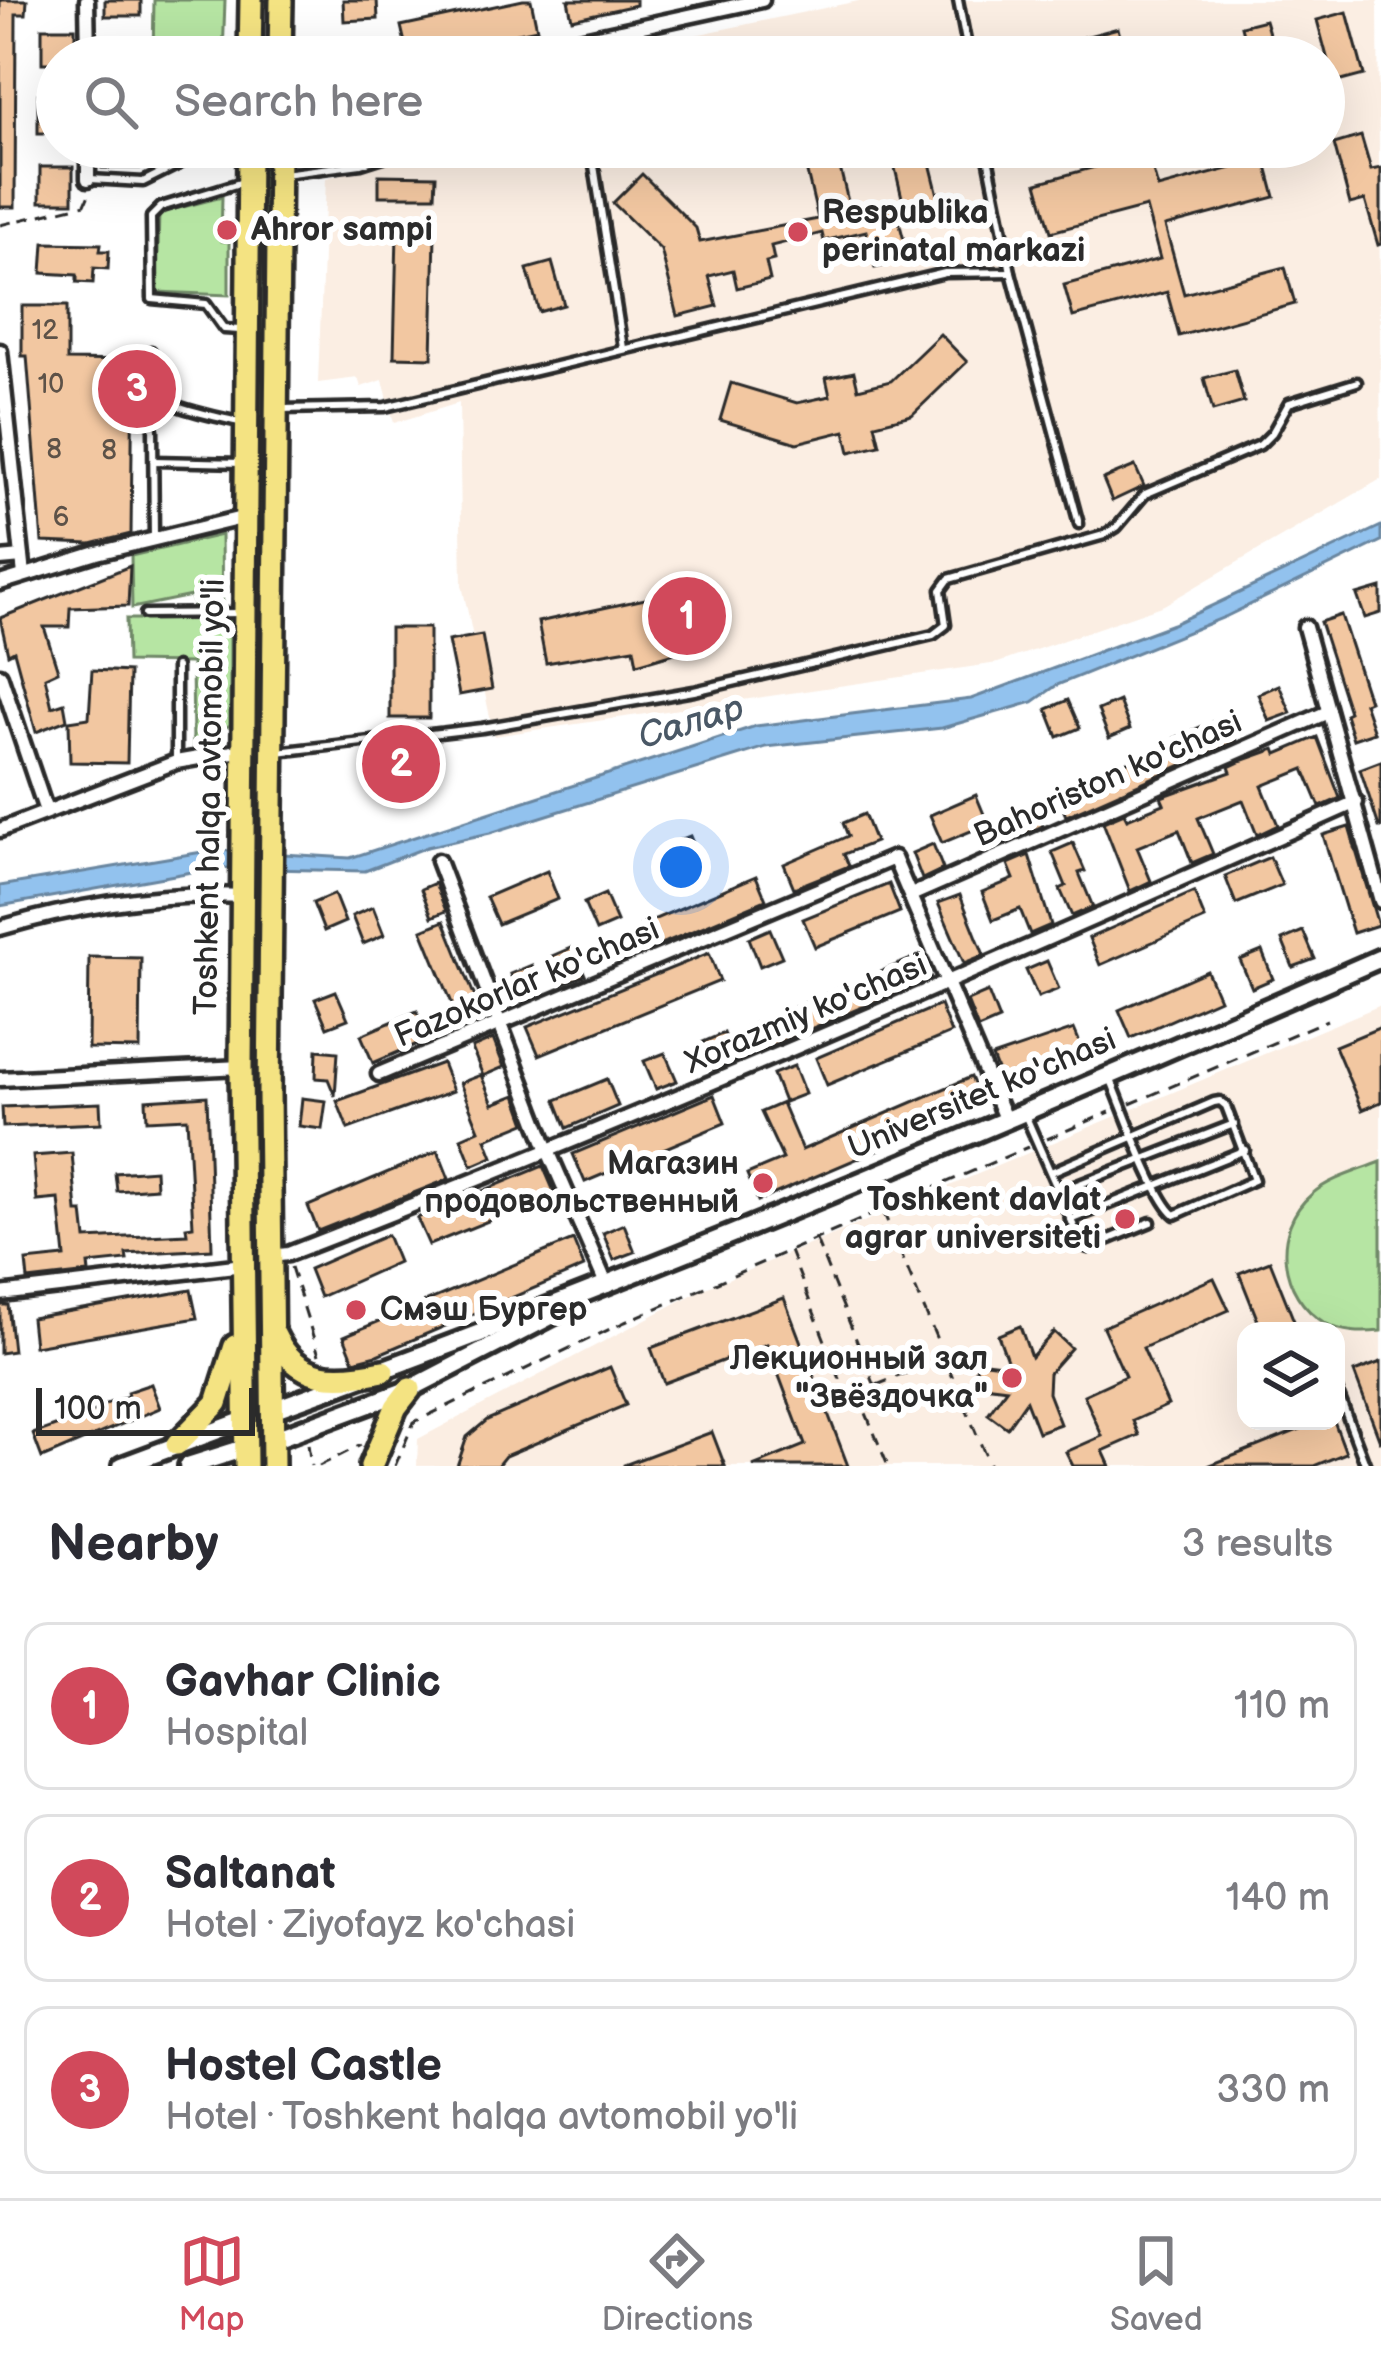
<!DOCTYPE html>
<meta charset="utf-8">
<style>
:root{--surface:#fff;--page:#f2f2f3;--text:#2b2b33;--muted:#7c7c81;--line:#e1e1e2;--accent:#d1495b}
body{margin:0;font-family:"Balsamiq Sans",sans-serif;background:var(--page);color:var(--text)}
.controls{position:absolute;right:36px;bottom:36px;display:grid;overflow:hidden;border-radius:24px;box-shadow:0 12px 48px #0002}
.controls button{width:108px;height:108px;display:grid;place-items:center;padding:0;border:0;border-bottom:3px solid var(--line);background:var(--surface);color:var(--text);font:60px sans-serif}
.scale{position:absolute;left:36px;bottom:30px;width:219px;box-sizing:border-box;padding-left:12px;border:6px solid #2b2b2b;border-top:0;font-size:33px;line-height:42px;white-space:nowrap;color:#2b2b2b;-webkit-text-stroke:9px #fff;paint-order:stroke}
.you{position:absolute;left:681px;top:867px;width:42px;height:42px;margin:-30px;border:9px solid #fff;border-radius:50%;background:#1a73e8;box-shadow:0 0 0 18px #1a73e833}
.badge{display:grid;place-items:center;width:78px;height:78px;border-radius:50%;background:var(--accent);color:#fff;font-size:39px;font-weight:700}
.pin{position:absolute;translate:-50% -50%;border:6px solid #fff;box-shadow:0 3px 12px #0006}
.list{margin:0;padding:0;list-style:none}
h2{display:flex;justify-content:space-between;align-items:center;height:156px;margin:0;padding:0 48px;font-size:51px}
h2 small{font-size:39px;font-weight:400;color:var(--muted)}
.list li{display:grid;grid-template-columns:78px 1fr auto;gap:36px;align-items:center;box-sizing:border-box;height:168px;margin:0 24px 24px;padding:0 24px;border:3px solid var(--line);border-radius:24px}
.list b{display:block;font-size:45px;white-space:nowrap}
.list p{margin:0;font-size:39px;white-space:nowrap;color:var(--muted)}
.list em{font-size:39px;font-style:normal;color:var(--muted)}
.icon{flex:none;width:66px;height:66px;fill:none;stroke:currentColor;stroke-width:2;stroke-linecap:round;stroke-linejoin:round}
.map{position:relative;flex:none;width:1381px;height:1466px;overflow:hidden}
.search{position:absolute;background:var(--surface);box-shadow:0 12px 48px #0002;left:36px;right:36px;top:36px;height:132px;display:flex;align-items:center;gap:30px;box-sizing:border-box;padding:0 42px;border-radius:66px;color:var(--muted);font-size:45px}
.sheet{height:732px;background:var(--surface)}
nav{display:flex;justify-content:space-around;align-items:center;box-sizing:border-box;height:168px;border-top:3px solid var(--line);background:var(--surface);font-size:33px;color:var(--muted)}
nav a{display:grid;justify-items:center;gap:6px}
nav .on{color:var(--accent)}
.map>svg:first-child{display:block}
</style>
<div class="map">
<svg width="1381" height="1466" viewBox="0 0 1381 1466">
<rect width="100%" height="100%" fill="#fff"/>
<filter id="ink" filterUnits="userSpaceOnUse"><feTurbulence type="fractalNoise" baseFrequency=".00833" numOctaves="2"/><feDisplacementMap in="SourceGraphic" scale="24" xChannelSelector="R" yChannelSelector="G"/><feConvolveMatrix kernelMatrix="1 2 1 2 8 2 1 2 1" color-interpolation-filters="sRGB"/></filter>
<g filter="url(#ink)">
<g fill="#fbeee3" fill-rule="evenodd">
<polygon points="863,0 1378,0 1381,479 1164,605 998,663 494,736 462,585 459,403 394,423 383,380 361,387 358,378 318,383 326,178 448,147 1324,147 1324,57 589,57"/>
<path d="M1381 1005V1466H417L418 1439 701 1290ZM1246 1331H1336V1421H1246Z"/>
</g>
<g fill="#b6e5a3" stroke="#708867" stroke-width="3">
<polygon points="154,0 225,0 223,57 153,57"/>
<polygon points="261,147 271,147 265,830 255,830"/>
<polygon points="222,197 221,241 229,242 229,295 157,292 159,213"/>
<polygon points="221,535 222,609 195,609 191,596 132,608 131,556"/>
<polygon points="126,619 230,619 230,725 193,745 192,663 127,662"/>
<path d="M1381 1162V1331C1362 1333 1343 1333 1325 1323 1279 1296 1270 1229 1312 1194 1330 1178 1359 1171 1381 1162Z"/>
</g>
<polygon fill="#92c2ee" stroke="#6986a0" stroke-width="3" points="1381,526 1381,541 1225,617 1057,685 1033,702 942,728 766,747 490,833 427,847 365,871 214,868 0,906 0,886 214,850 350,858 756,726 971,699 1173,624"/>
<g fill="#f2c7a1" stroke="#2b2b2b" stroke-width="3">
<polygon points="0,0 27,0 26,14 16,14 15,207 0,207"/>
<rect x="105" y="0" width="36" height="16"/>
<polygon points="343,0 377,0 378,19 344,21"/>
<polygon points="523,0 531,0 537,29 408,56 401,26"/>
<polygon points="568,0 636,0 636,5 572,19"/>
<polygon points="1347,12 1364,75 1334,83 1317,20"/>
<polygon points="1265,20 1276,57 1249,57 1241,26"/>
<polygon points="42,28 75,28 75,57 57,57 57,63 42,63"/>
<polygon points="1118,28 1125,57 1025,57 1024,53"/>
<rect x="38" y="94" width="19" height="39"/>
<polygon points="1361,136 1371,170 1381,168 1381,244 1378,245 1365,200 1350,204 1334,144"/>
<rect x="102" y="147" width="50" height="21"/>
<polygon points="801,147 835,147 851,214 903,202 890,147 926,147 942,211 899,221 909,260 875,268 866,231 824,241 822,233 771,246 774,260 766,262 770,280 737,288 733,270 709,276 717,306 678,316 661,250 613,203 642,174 696,228 700,242 818,219"/>
<polygon points="1133,147 1146,147 1158,188 1265,159 1275,197 1165,226 1184,294 1285,267 1295,304 1179,336 1167,292 1073,317 1064,285 1160,259 1146,207 1051,232 1037,183 1135,156"/>
<rect x="40" y="167" width="33" height="35"/>
<polygon points="379,175 436,176 435,196 379,196"/>
<polygon points="397,233 435,234 432,358 394,357"/>
<polygon points="44,243 101,244 100,251 109,251 108,269 94,268 93,283 77,282 77,275 42,273"/>
<polygon points="552,262 564,305 539,312 527,269"/>
<polygon points="22,306 67,306 67,360 133,361 131,534 91,544 42,542 27,356 22,356"/>
<polygon points="940,334 967,362 912,415 875,424 880,445 850,452 845,431 797,443 720,420 731,383 797,403 830,396 826,378 854,372 858,389 891,381"/>
<polygon points="1235,370 1244,402 1213,411 1204,378"/>
<polygon points="1135,466 1144,486 1112,501 1103,479"/>
<polygon points="130,566 128,606 70,608 69,627 44,627 58,671 45,677 52,707 64,703 67,720 36,732 14,651 8,654 0,618"/>
<polygon points="693,579 709,643 637,664 634,648 546,663 538,622 669,594 666,586"/>
<polygon points="1381,588 1381,613 1365,618 1357,595"/>
<polygon points="1341,615 1369,701 1364,703 1374,732 1353,739 1345,714 1349,712 1320,622"/>
<rect x="390" y="628" width="39" height="90"/>
<polygon points="482,635 492,689 459,695 448,641"/>
<polygon points="92,670 129,672 127,763 70,762 69,721 89,718"/>
<polygon points="1279,685 1291,713 1269,721 1258,694"/>
<polygon points="1068,700 1080,728 1058,737 1047,709"/>
<polygon points="1119,701 1130,729 1109,738 1098,710"/>
<polygon points="1226,716 1236,741 1066,816 1056,792 1177,741 1175,738"/>
<polygon points="1317,737 1340,798 1320,807 1304,769 1262,786 1278,825 1257,835 1243,800 1198,818 1213,854 1192,863 1179,830 1137,847 1151,881 1130,891 1103,822 1124,813 1127,819 1164,804 1161,797 1231,772 1229,767 1244,760 1275,749 1277,754"/>
<polygon points="1381,761 1381,827 1379,827 1360,769"/>
<polygon points="976,795 988,824 942,843 930,815"/>
<polygon points="1035,807 1043,826 989,849 981,830"/>
<polygon points="864,814 875,842 844,854 849,866 794,888 784,864 848,836 843,823"/>
<polygon points="1349,827 1378,925 1353,933 1323,835"/>
<polygon points="690,836 701,863 680,872 669,844"/>
<polygon points="1073,843 1085,871 1079,873 1093,907 1072,916 1060,889 1066,886 1052,852"/>
<polygon points="933,844 943,869 922,879 912,853"/>
<polygon points="1029,855 1051,925 1030,934 1020,909 993,920 982,892 1014,879 1008,864"/>
<polygon points="1270,857 1282,885 1236,904 1225,876"/>
<polygon points="547,871 558,899 498,924 486,897"/>
<polygon points="756,876 766,900 650,949 641,925"/>
<polygon points="435,883 446,911 432,917 421,889"/>
<polygon points="889,884 900,912 815,947 803,919"/>
<polygon points="1194,892 1205,919 1100,965 1089,938"/>
<polygon points="334,894 345,922 324,931 313,903"/>
<polygon points="605,894 617,922 596,931 584,903"/>
<polygon points="960,895 984,955 964,963 938,903"/>
<polygon points="373,907 384,935 363,944 352,916"/>
<polygon points="444,921 483,1017 461,1025 422,930"/>
<polygon points="770,929 782,957 760,966 749,938"/>
<polygon points="1303,931 1315,959 1293,967 1282,940"/>
<polygon points="573,947 585,975 563,984 552,956"/>
<polygon points="1262,951 1273,979 1252,988 1240,960"/>
<polygon points="709,953 720,981 539,1055 527,1027"/>
<polygon points="921,955 931,978 756,1052 746,1027"/>
<polygon points="89,957 141,958 140,1049 88,1048"/>
<polygon points="1047,961 1059,989 1038,997 1026,970"/>
<polygon points="532,965 543,993 522,1002 510,974"/>
<polygon points="1207,971 1219,999 1131,1038 1119,1010"/>
<polygon points="336,991 348,1019 327,1027 315,999"/>
<polygon points="988,992 999,1020 978,1029 967,1001"/>
<polygon points="940,1005 951,1033 827,1085 816,1058"/>
<polygon points="417,1011 429,1039 373,1063 361,1035"/>
<polygon points="1381,1027 1381,1102 1362,1110 1335,1046"/>
<polygon points="1074,1029 1086,1057 1003,1085 992,1057"/>
<polygon points="724,1033 735,1061 714,1070 703,1042"/>
<polygon points="493,1039 504,1067 483,1076 472,1048"/>
<polygon points="317,1050 338,1052 335,1096 328,1079 316,1078"/>
<polygon points="665,1053 677,1081 656,1089 644,1061"/>
<polygon points="442,1063 453,1091 348,1129 337,1101"/>
<polygon points="794,1066 805,1094 784,1102 773,1074"/>
<polygon points="481,1075 493,1104 516,1095 526,1123 486,1139 493,1157 472,1166 461,1138 479,1130 460,1083"/>
<polygon points="971,1077 983,1105 758,1201 747,1174 783,1159 761,1112 782,1103 802,1150"/>
<polygon points="607,1079 618,1106 567,1128 556,1100"/>
<polygon points="714,1095 725,1123 585,1182 573,1154"/>
<polygon points="207,1096 212,1249 126,1254 127,1260 88,1264 89,1273 28,1280 26,1261 65,1257 59,1199 37,1201 33,1156 72,1153 77,1212 83,1212 86,1239 187,1234 186,1227 193,1226 187,1118 147,1120 146,1100"/>
<polygon points="302,1098 326,1101 322,1129 299,1126"/>
<polygon points="100,1103 101,1123 3,1127 2,1107"/>
<polygon points="438,1151 449,1179 318,1231 308,1206"/>
<polygon points="543,1166 555,1194 429,1245 417,1218"/>
<polygon points="155,1170 156,1188 117,1191 115,1173"/>
<polygon points="624,1224 635,1252 614,1260 603,1233"/>
<polygon points="387,1235 398,1262 320,1297 309,1269"/>
<polygon points="573,1240 584,1267 377,1355 354,1361 344,1336"/>
<polygon points="1270,1261 1298,1331 1262,1331 1239,1273"/>
<polygon points="1214,1278 1229,1310 1143,1348 1168,1405 1133,1421 1139,1435 1103,1451 1110,1466 1073,1466 1066,1452 1102,1436 1084,1395 1125,1376 1103,1327"/>
<polygon points="191,1290 197,1318 34,1346 31,1318"/>
<polygon points="784,1298 848,1466 753,1466 805,1445 767,1344 664,1383 651,1348"/>
<polygon points="0,1305 8,1305 13,1351 0,1353"/>
<polygon points="1020,1326 1031,1357 1054,1332 1071,1348 1049,1373 1048,1393 1060,1424 1038,1432 1026,1401 1007,1428 988,1414 1007,1388 975,1384 977,1361 1009,1365 998,1335"/>
<polygon points="1381,1362 1381,1441 1380,1441 1354,1372"/>
<polygon points="610,1367 626,1405 505,1456 497,1466 457,1466 467,1437 487,1420"/>
<polygon points="151,1384 160,1408 42,1458 33,1434 100,1410 99,1407 128,1396 127,1392"/>
<polygon points="1298,1421 1334,1421 1346,1453 1314,1466 1208,1466 1301,1429"/>
<polygon points="712,1432 725,1466 624,1466 624,1465"/>
</g>
<g fill="none" stroke-linecap="round" stroke-linejoin="round">
<defs>
<g id="lane">
<polyline points="958,0 969,57"/>
<polyline points="591,147 623,348"/>
<polyline points="986,147 1011,272 1079,524"/>
<polyline points="211,148 243,161"/>
<polyline points="283,174 361,164 415,147"/>
<polyline points="90,179 143,182 211,148"/>
<polyline points="240,330 224,329 206,304 152,299 151,217 161,207 246,181"/>
<path d="M151 351C150 363 146 380 152 391 161 407 224 418 243 423"/>
<polyline points="281,409 385,407 945,273 1011,272"/>
<polyline points="153,429 154,539"/>
<polyline points="154,461 243,463"/>
<polyline points="145,614 242,613"/>
<polyline points="277,752 482,728 694,691 933,635 946,625 941,590 949,579 1104,535 1117,527 1145,494 1260,445 1272,433 1289,403 1357,382"/>
<polyline points="176,762 176,667"/>
<polyline points="1026,1117 1082,1245 1088,1248 1151,1222"/>
<path d="M1051 1172 1214 1102 1220 1101 1226 1106 1254 1180 1175 1215C1155 1200 1123 1108 1111 1080"/>
<polyline points="1059,1192 1234,1124"/>
<polyline points="1070,1220 1245,1150"/>
<polyline points="1336,1387 1366,1466"/>
</g>
<g id="street">
<polyline points="87,0 88,57"/>
<polyline points="501,57 762,0"/>
<polyline points="88,147 88,179"/>
<polyline points="0,351 24,575"/>
<polyline points="0,559 22,557"/>
<polyline points="0,583 97,553 246,517"/>
<polyline points="1305,627 1381,901"/>
<polyline points="0,675 46,811"/>
<polyline points="0,830 176,762 244,750"/>
<polyline points="438,861 549,1153 607,1286"/>
<polyline points="911,895 1328,712"/>
<path d="M0 928C79 905 160 892 243 896"/>
<polyline points="379,1074 894,858 1006,1121"/>
<polyline points="0,1079 241,1067"/>
<path d="M271 1256 288 1254C649 1114 1002 960 1356 802"/>
<polyline points="0,1294 243,1265"/>
</g>
<g id="secondary">
<path d="M272 1410C648 1276 1015 1118 1381 958"/>
<polyline points="272,1440 410,1389 553,1315"/>
<polyline points="122,1466 245,1420"/>
<polyline points="188,1466 245,1448"/>
</g>
<g id="highway">
<polyline points="250,57 251,0"/>
<polyline points="280,57 281,0"/>
<path d="M274 1334C297 1383 337 1381 383 1371"/>
<polyline points="177,1444 217,1403 235,1346"/>
<polyline points="246,1466 241,1067 249,147"/>
<polyline points="273,1466 269,1093 279,147"/>
<polyline points="371,1466 396,1407 410,1389"/>
</g>
</defs>
<use href="#lane" stroke="#2b2b2b" stroke-width="15"/>
<use href="#street" stroke="#2b2b2b" stroke-width="21"/>
<use href="#secondary" stroke="#2b2b2b" stroke-width="26"/>
<use href="#highway" stroke="#2b2b2b" stroke-width="30"/>
<g stroke="#2b2b2b" stroke-width="3" stroke-dasharray="12 9" stroke-linecap="butt">
<polyline points="0,225 85,204 90,192"/>
<polyline points="1130,1104 1327,1020"/>
<polyline points="1047,1139 1110,1112"/>
<polyline points="883,1211 990,1466"/>
<polyline points="816,1240 875,1386"/>
<polyline points="790,1251 847,1397 944,1358"/>
<polyline points="291,1267 319,1355"/>
<polyline points="858,1394 888,1466"/>
<polyline points="308,1444 311,1466"/>
<polyline points="319,1466 361,1445"/>
<polyline points="395,1466 414,1422 625,1322 1028,1147"/>
</g>
<use href="#lane" stroke="#fff" stroke-width="6"/>
<use href="#street" stroke="#fff" stroke-width="12"/>
<use href="#secondary" stroke="#fff" stroke-width="16"/>
<use href="#highway" stroke="#f4e382" stroke-width="21"/>
</g>
</g>
<g fill="#d1495b" stroke="#fff" stroke-width="4.5">
<circle cx="227" cy="230" r="12"/>
<circle cx="798" cy="232" r="12"/>
<circle cx="763" cy="1183" r="12"/>
<circle cx="1125" cy="1219" r="12"/>
<circle cx="356" cy="1310" r="12"/>
<circle cx="1012" cy="1378" r="12"/>
</g>
<g text-anchor="middle" dominant-baseline="central" stroke-width="12" stroke-linejoin="round" paint-order="stroke">
<g font-size="27" fill="#5d5248">
<text x="45" y="331">12</text>
<text x="51" y="385">10</text>
<text x="54" y="450">8</text>
<text x="109" y="451">8</text>
<text x="61" y="518">6</text>
</g>
<g font-size="33" font-weight="bold" fill="#2b2b2b" stroke="#fff" text-anchor="start">
<text x="822" y="213">Respublika<tspan x="822" dy="38">perinatal markazi</tspan></text>
<text x="251" y="230">Ahror sampi</text>
<text x="739" y="1164" text-anchor="end">Магазин<tspan x="739" dy="38">продовольственный</tspan></text>
<text x="1101" y="1200" text-anchor="end">Toshkent davlat<tspan x="1101" dy="38">agrar universiteti</tspan></text>
<text x="380" y="1310">Смэш Бургер</text>
<text x="988" y="1359" text-anchor="end">Лекционный зал<tspan x="988" dy="38">"Звёздочка"</tspan></text>
</g>
<g font-size="33" fill="#2b2b2b" stroke="#fff">
<text transform="translate(1108 779) rotate(-24)">Bahoriston ko'chasi</text>
<text transform="translate(210 797) rotate(-89)">Toshkent halqa avtomobil yo'li</text>
<text transform="translate(527 983) rotate(-23)">Fazokorlar ko'chasi</text>
<text transform="translate(806 1014) rotate(-23)">Xorazmiy ko'chasi</text>
<text transform="translate(982 1094) rotate(-23)">Universitet ko'chasi</text>
</g>
<g font-size="36" font-style="italic" fill="#4a5866" stroke="#fff">
<text transform="translate(691 723) rotate(-17)">Салар</text>
</g>
</g>
</svg>
<div class="controls">
<button><svg class="icon" aria-label="layers" viewBox="0 0 24 24"><path d="M12 4l9 5-9 5-9-5zM3 14l9 5 9-5"/></svg></button>
</div>
<div class="scale">100 m</div>
<div class="you"></div>
<div class="pin badge" style="left:687px;top:616px">1</div>
<div class="pin badge" style="left:401px;top:764px">2</div>
<div class="pin badge" style="left:137px;top:389px">3</div>
<div class="search"><svg class="icon" aria-label="search" viewBox="0 0 24 24"><circle cx="10" cy="10" r="6"/><path d="M15 15l6 6"/></svg>Search here</div>
</div>
<section class="sheet">
<h2>Nearby<small>3 results</small></h2>
<ul class="list">
<li><span class="badge">1</span><div><b>Gavhar Clinic</b><p>Hospital</p></div><em>110 m</em></li>
<li><span class="badge">2</span><div><b>Saltanat</b><p>Hotel · Ziyofayz ko'chasi</p></div><em>140 m</em></li>
<li><span class="badge">3</span><div><b>Hostel Castle</b><p>Hotel · Toshkent halqa avtomobil yo'li</p></div><em>330 m</em></li>
</ul>
</section>
<nav>
<a class="on"><svg class="icon" aria-label="map" viewBox="0 0 24 24"><path d="M3 6l6-2 6 2 6-2v14l-6 2-6-2-6 2zM9 4v14M15 6v14"/></svg>Map</a>
<a><svg class="icon" aria-label="directions" viewBox="0 0 24 24"><path d="M12 3l9 9-9 9-9-9zM9 14v-3h6M13 9l2 2-2 2"/></svg>Directions</a>
<a><svg class="icon" aria-label="saved" viewBox="0 0 24 24"><path d="M7 4h10v16l-5-4-5 4z"/></svg>Saved</a>
</nav>
